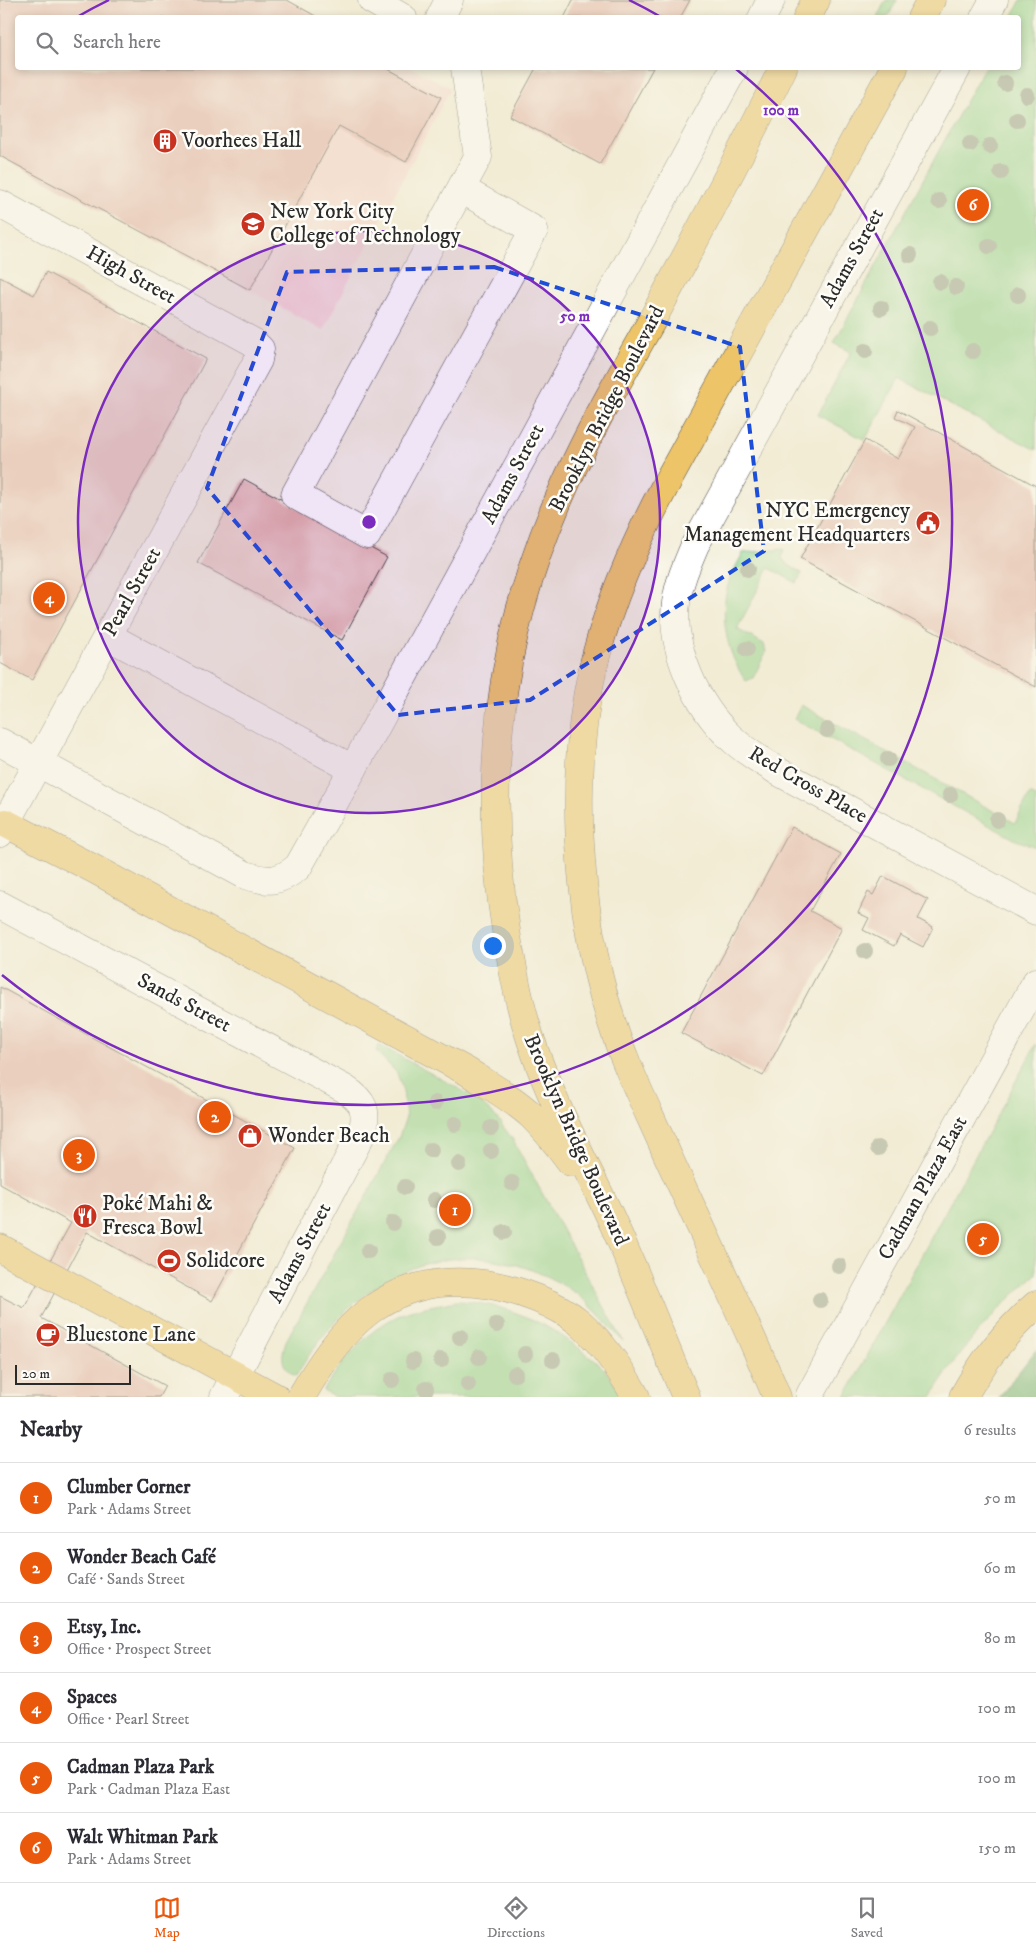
<!DOCTYPE html>
<meta charset="utf-8">
<style>
:root{--surface:#fff;--page:#f7f7f7;--text:#2b2b33;--muted:#7c7c81;--line:#e1e1e2;--accent:#ea580c}
body{margin:0;font-family:"IM FELL DW Pica",serif;background:var(--page);color:var(--text)}
.scale{position:absolute;left:15px;bottom:12px;width:116px;box-sizing:border-box;padding-left:5px;border:2px solid #2b2b2b;border-top:0;font-size:14px;line-height:18px;white-space:nowrap;color:#2b2b2b;-webkit-text-stroke:4px #fdfcf7;paint-order:stroke}
.you{position:absolute;left:492px;top:945px;width:18px;height:18px;margin:-12px;border:4px solid #fff;border-radius:50%;background:#1a73e8;box-shadow:0 0 0 8px #1a73e833}
.badge{display:grid;place-items:center;width:32px;height:32px;border-radius:50%;background:var(--accent);color:#fff;font-size:16px;font-weight:700}
.pin{position:absolute;translate:-50% -50%;border:2px solid #fff;box-shadow:0 1px 5px #0006}
.list{margin:0;padding:0;list-style:none}
h2{display:flex;justify-content:space-between;align-items:center;height:65px;margin:0;padding:0 20px;font-size:21px}
h2 small{font-size:16px;font-weight:400;color:var(--muted)}
.list li{display:grid;grid-template-columns:32px 1fr auto;gap:15px;align-items:center;box-sizing:border-box;height:70px;padding:0 20px;border-top:1px solid var(--line)}
.list b{display:block;font-size:19px;white-space:nowrap}
.list p{margin:0;font-size:16px;white-space:nowrap;color:var(--muted)}
.list em{font-size:16px;font-style:normal;color:var(--muted)}
.icon{flex:none;width:28px;height:28px;fill:none;stroke:currentColor;stroke-width:2;stroke-linecap:round;stroke-linejoin:round}
.map{position:relative;flex:none;width:1036px;height:1397px;overflow:hidden}
.search{position:absolute;background:var(--surface);box-shadow:0 2px 8px #0003;left:15px;right:15px;top:15px;height:55px;display:flex;align-items:center;gap:12px;box-sizing:border-box;padding:0 18px;border-radius:5px;color:var(--muted);font-size:19px}
.sheet{height:485px;background:var(--surface)}
nav{display:flex;justify-content:space-around;align-items:center;box-sizing:border-box;height:70px;border-top:1px solid var(--line);background:var(--surface);font-size:14px;color:var(--muted)}
nav a{display:grid;justify-items:center;gap:2px}
nav .on{color:var(--accent)}
.map>svg:first-child{display:block}
</style>
<div class="map">
<svg width="1036" height="1397" viewBox="0 0 1036 1397">
<rect width="100%" height="100%" fill="#fdfcf7"/>
<filter id="ink" filterUnits="userSpaceOnUse"><feTurbulence type="fractalNoise" baseFrequency=".02" numOctaves="2"/><feDisplacementMap in="SourceGraphic" scale="10" xChannelSelector="R" yChannelSelector="G"/><feConvolveMatrix kernelMatrix="1 2 1 2 8 2 1 2 1" color-interpolation-filters="sRGB"/></filter>
<filter id="wash" filterUnits="userSpaceOnUse"><feTurbulence type="fractalNoise" baseFrequency=".0096" numOctaves="4" result="noise"/><feDisplacementMap in="SourceGraphic" scale="20" xChannelSelector="R" yChannelSelector="G"/><feGaussianBlur stdDeviation="1.12" result="paint"/><feColorMatrix in="noise" values="0 0 0 0 0 0 0 0 0 0 0 0 0 0 0 0 0 1.4 0 .05"/><feComposite in="paint" operator="in"/></filter>
<g filter="url(#wash)">
<rect width="100%" height="100%" fill="#f2ecd6"/>
<polygon fill="#f7d0cc" points="0,0 287,0 319,17 18,18 18,68 412,68 451,88 323,330 0,156"/>
<g fill="#8cd18a" stroke="#5c7e5a">
<polygon points="886,0 897,0 888,17 877,17"/>
<polygon points="1021,0 1036,0 1036,450 899,378 865,440 818,415 851,352 834,343 984,68 1018,68 1018,18 1012,17"/>
<path d="M784 549 782 558 787 564 802 573 797 583 769 568 737 629 764 644 766 652 753 678 746 681C727 655 719 616 728 585 731 574 738 563 743 553Z"/>
<polygon points="801,705 1015,823 1030,794 1036,797 1036,847 1016,840 794,719"/>
<path d="M1036 1044V1274C996 1310 958 1349 932 1397H845Z"/>
<path d="M379 1045 463 1091 482 1104 496 1117 513 1140 623 1341C607 1324 588 1300 568 1288 458 1221 356 1272 296 1376 280 1368 281 1356 286 1341L399 1137 406 1117 403 1091 397 1073 376 1051Z"/>
<path d="M457 1301C501 1303 540 1319 576 1346 587 1354 600 1363 608 1374 613 1381 617 1389 622 1397H334L323 1391C340 1363 369 1328 400 1315 418 1307 437 1305 457 1301Z"/>
</g>
<polygon fill="#71b376" stroke="#4e6f50" points="1036,1350 1036,1397 999,1397"/>
<g id="blocks">
<g fill="#e1aba2">
<polygon points="0,0 287,0 319,18 18,18 18,68 386,68 441,97 406,162 339,126 250,290 0,156"/>
<polygon points="573,0 690,0 680,18 564,18"/>
<polygon points="536,68 548,70 549,68 653,68 600,164 510,116"/>
<polygon points="46,272 206,359 32,680 0,663 0,277 34,295"/>
<polygon points="898,410 1036,486 1036,687 800,559 865,440 898,459 915,427 895,417"/>
<polygon points="244,479 387,557 342,640 198,563"/>
<polygon points="792,827 841,854 810,911 842,928 763,1076 681,1033"/>
<polygon points="883,876 928,900 918,919 933,927 923,947 900,935 894,946 863,930 869,918 858,913 868,892 873,895"/>
<polygon points="0,987 295,1148 212,1301 87,1232 41,1318 165,1386 159,1397 0,1397 0,1296 24,1308 71,1223 0,1184"/>
</g>
</g>
</g>
<g filter="url(#ink)">
<use href="#blocks" fill-opacity="0" stroke="#494845" stroke-width="1"/>
<g fill="none" stroke-linecap="round" stroke-linejoin="round">
<defs>
<g id="minor">
<polyline points="372,0 403,18"/>
<polyline points="440,18 449,0"/>
<polyline points="762,18 771,0"/>
<polyline points="984,18 994,0"/>
<path d="M957 68 695 545C687 564 679 582 676 603 670 648 697 706 730 737 744 751 762 761 779 772L1036 911"/>
<polyline points="461,189 534,230 367,535 295,495 478,157 465,68"/>
<polyline points="0,204 253,342 260,349 258,360 0,833"/>
<polyline points="108,636 353,769"/>
<path d="M0 742 245 875C268 882 278 883 298 867L353 769 734 68"/>
<path d="M0 905 345 1089C364 1101 368 1111 362 1133L224 1397"/>
<polyline points="810,1395 1036,982"/>
</g>
<polyline id="major" points="0,1248 275,1397"/>
<g id="highway">
<polyline points="807,18 816,0"/>
<polyline points="921,18 931,0"/>
<path d="M5 823 94 869 468 1072C490 1086 514 1099 533 1117 547 1131 559 1146 571 1162"/>
<path d="M301 1397C319 1366 340 1333 369 1311 418 1274 481 1276 536 1298 551 1304 566 1311 579 1322 602 1342 621 1370 636 1397"/>
<path d="M686 1397C660 1336 636 1272 608 1212 578 1149 544 1088 525 1021 517 993 512 965 507 937 482 785 497 642 558 501 584 439 618 381 651 322 696 238 741 154 783 68"/>
<path d="M777 1397C743 1315 704 1235 667 1154 648 1110 625 1066 611 1020 576 911 567 763 597 652 613 593 637 539 665 486L894 68"/>
<path d="M963 1397C982 1362 1006 1331 1036 1305"/>
</g>
</defs>
<use href="#minor" stroke="#494845" stroke-width="29"/>
<use href="#major" stroke="#494845" stroke-width="29"/>
<use href="#highway" stroke="#494845" stroke-width="29"/>
<use href="#minor" stroke="#fff" stroke-width="28"/>
<use href="#major" stroke="#eec469" stroke-width="28"/>
<use href="#highway" stroke="#eec469" stroke-width="28"/>
</g>
<g fill="#949d88">
<circle cx="1005" cy="83" r="8"/>
<circle cx="1027" cy="95" r="8"/>
<circle cx="1017" cy="120" r="8"/>
<circle cx="970" cy="144" r="8"/>
<circle cx="990" cy="146" r="8"/>
<circle cx="1001" cy="172" r="8"/>
<circle cx="939" cy="201" r="8"/>
<circle cx="989" cy="246" r="8"/>
<circle cx="910" cy="255" r="8"/>
<circle cx="940" cy="282" r="8"/>
<circle cx="956" cy="287" r="8"/>
<circle cx="1018" cy="295" r="8"/>
<circle cx="881" cy="308" r="8"/>
<circle cx="930" cy="328" r="8"/>
<circle cx="865" cy="351" r="8"/>
<circle cx="973" cy="351" r="8"/>
<circle cx="748" cy="569" r="8"/>
<circle cx="747" cy="649" r="8"/>
<circle cx="827" cy="730" r="8"/>
<circle cx="888" cy="759" r="8"/>
<circle cx="950" cy="795" r="8"/>
<circle cx="997" cy="820" r="8"/>
<circle cx="865" cy="951" r="8"/>
<circle cx="435" cy="1103" r="8"/>
<circle cx="455" cy="1124" r="8"/>
<circle cx="491" cy="1128" r="8"/>
<circle cx="878" cy="1148" r="8"/>
<circle cx="431" cy="1150" r="8"/>
<circle cx="491" cy="1151" r="8"/>
<circle cx="459" cy="1164" r="8"/>
<circle cx="512" cy="1183" r="8"/>
<circle cx="405" cy="1187" r="8"/>
<circle cx="434" cy="1200" r="8"/>
<circle cx="393" cy="1223" r="8"/>
<circle cx="504" cy="1232" r="8"/>
<circle cx="438" cy="1237" r="8"/>
<circle cx="368" cy="1251" r="8"/>
<circle cx="839" cy="1266" r="8"/>
<circle cx="820" cy="1300" r="8"/>
<circle cx="497" cy="1325" r="8"/>
<circle cx="460" cy="1337" r="8"/>
<circle cx="525" cy="1354" r="8"/>
<circle cx="479" cy="1357" r="8"/>
<circle cx="441" cy="1360" r="8"/>
<circle cx="553" cy="1360" r="8"/>
<circle cx="413" cy="1361" r="8"/>
<circle cx="515" cy="1374" r="8"/>
<circle cx="392" cy="1380" r="8"/>
<circle cx="468" cy="1384" r="8"/>
<circle cx="426" cy="1389" r="8"/>
</g>
</g>
<path d="M0 0H1036V1397H0ZM494 267 740 347 764 551 530 700 398 715 207 488 287 272Z" fill="#f2ecd6" fill-opacity=".55" fill-rule="evenodd"/>
<path fill="none" stroke="#1d4ed8" stroke-width="4" stroke-dasharray="10 6" stroke-linejoin="round" d="M494 267 740 347 764 551 530 700 398 715 207 488 287 272Z"/>
<circle cx="369" cy="522" r="291" fill="#7b2cbf" fill-opacity=".12"/>
<g fill="none" stroke="#7b2cbf" stroke-width="2.5">
<circle cx="369" cy="522" r="291"/>
<path d="M77 17A583 583 0 0 1 109 0M629 0A583 583 0 0 1 661 17M736 69A583 583 0 1 1 2 975"/>
</g>
<defs>
<symbol id="building-disc" viewBox="-11 -11 22 22"><circle r="9.5" fill="#c8321e" stroke="#fdfcf7"/><path d="M-4-6H4V6H1V3H-1V6H-4ZM-2.5-4.3h1.7v1.8h-1.7ZM.8-4.3h1.7v1.8H.8ZM-2.5-1h1.7V.8h-1.7ZM.8-1h1.7V.8H.8Z" fill="#fff"/></symbol>
<symbol id="university-disc" viewBox="-11 -11 22 22"><circle r="9.5" fill="#c8321e" stroke="#fdfcf7"/><path d="M0-5L7-2L0 1L-7-2ZM-4 1L0 2.5L4 1V4Q0 6-4 4Z" fill="#fff"/></symbol>
<symbol id="civic-disc" viewBox="-11 -11 22 22"><circle r="9.5" fill="#c8321e" stroke="#fdfcf7"/><path d="M-.6-6.5H3V-4.5H.6V-3L4-1V1h2V6H-6V1h2V-1L-.6-3ZM-1.2 2.5V6h2.4V2.5Z" fill="#fff"/></symbol>
<symbol id="shop-disc" viewBox="-11 -11 22 22"><circle r="9.5" fill="#c8321e" stroke="#fdfcf7"/><path d="M-5-2.5h2.3a2.7 3.5 0 0 1 5.4 0H5L5.5 6h-11ZM-1.5-2.5h3a1.5 2.3 0 0 0-3 0Z" fill="#fff"/></symbol>
<symbol id="restaurant-disc" viewBox="-11 -11 22 22"><circle r="9.5" fill="#c8321e" stroke="#fdfcf7"/><path d="M-5-6h1v4h1v-4h1v4h1v-4h1v5L-1.5 .5V6h-2V.5L-5-1ZM5-6V6H3V1.5H1.5Q1.5-4 5-6Z" fill="#fff"/></symbol>
<symbol id="stadium-disc" viewBox="-11 -11 22 22"><circle r="9.5" fill="#c8321e" stroke="#fdfcf7"/><path d="M0-5a6.5 5 0 1 0 0 10a6.5 5 0 1 0 0-10ZM-3.5-1.8h7v3.6h-7Z" fill="#fff"/></symbol>
<symbol id="cafe-disc" viewBox="-11 -11 22 22"><circle r="9.5" fill="#c8321e" stroke="#fdfcf7"/><path d="M-5.5-4.5H6V0H3Q3 3.5 0 3.5H-2.5Q-5.5 3.5-5.5 0ZM3-3.2v2h1.7v-2ZM-6 4.5H4V6H-6Z" fill="#fff"/></symbol>
</defs>
<g fill-rule="evenodd">
<use href="#building-disc" x="151" y="127" width="28" height="28"/>
<use href="#university-disc" x="239" y="210" width="28" height="28"/>
<use href="#civic-disc" x="914" y="509" width="28" height="28"/>
<use href="#shop-disc" x="236" y="1122" width="28" height="28"/>
<use href="#restaurant-disc" x="71" y="1202" width="28" height="28"/>
<use href="#stadium-disc" x="155" y="1247" width="28" height="28"/>
<use href="#cafe-disc" x="34" y="1321" width="28" height="28"/>
</g>
<g text-anchor="middle" dominant-baseline="central" stroke-width="5" stroke-linejoin="round" paint-order="stroke">
<g font-size="21" fill="#2b2b2b" stroke="#fdfcf7" text-anchor="start">
<text x="182" y="141">Voorhees Hall</text>
<text x="270" y="212">New York City<tspan x="270" dy="24">College of Technology</tspan></text>
<text x="910" y="511" text-anchor="end">NYC Emergency<tspan x="910" dy="24">Management Headquarters</tspan></text>
<text x="268" y="1136">Wonder Beach</text>
<text x="102" y="1204">Poké Mahi &amp;<tspan x="102" dy="24">Fresca Bowl</tspan></text>
<text x="186" y="1261">Solidcore</text>
<text x="66" y="1335">Bluestone Lane</text>
</g>
<g font-size="21" fill="#2b2b2b" stroke="#fdfcf7">
<text transform="translate(852 258) rotate(-61)">Adams Street</text>
<text transform="translate(131 275) rotate(29)">High Street</text>
<text transform="translate(607 409) rotate(-63)">Brooklyn Bridge Boulevard</text>
<text transform="translate(513 474) rotate(-62)">Adams Street</text>
<text transform="translate(132 592) rotate(-61)">Pearl Street</text>
<text transform="translate(808 785) rotate(30)">Red Cross Place</text>
<text transform="translate(184 1003) rotate(28)">Sands Street</text>
<text transform="translate(576 1140) rotate(66)">Brooklyn Bridge Boulevard</text>
<text transform="translate(923 1188) rotate(-61)">Cadman Plaza East</text>
<text transform="translate(300 1253) rotate(-62)">Adams Street</text>
</g>
</g>
<circle cx="369" cy="522" r="8" fill="#7b2cbf" stroke="#fdfcf7" stroke-width="2.5"/>
<g font-size="15" text-anchor="middle" font-weight="bold" fill="#7b2cbf" stroke="#fdfcf7" stroke-width="5" stroke-linejoin="round" paint-order="stroke">
<text x="781" y="115">100 m</text>
<text x="575" y="321">50 m</text>
</g>
</svg>
<div class="scale">20 m</div>
<div class="you"></div>
<div class="pin badge" style="left:455px;top:1210px">1</div>
<div class="pin badge" style="left:215px;top:1117px">2</div>
<div class="pin badge" style="left:79px;top:1155px">3</div>
<div class="pin badge" style="left:49px;top:598px">4</div>
<div class="pin badge" style="left:983px;top:1239px">5</div>
<div class="pin badge" style="left:973px;top:205px">6</div>
<div class="search"><svg class="icon" aria-label="search" viewBox="0 0 24 24"><circle cx="10" cy="10" r="6"/><path d="M15 15l6 6"/></svg>Search here</div>
</div>
<section class="sheet">
<h2>Nearby<small>6 results</small></h2>
<ul class="list">
<li><span class="badge">1</span><div><b>Clumber Corner</b><p>Park · Adams Street</p></div><em>50 m</em></li>
<li><span class="badge">2</span><div><b>Wonder Beach Café</b><p>Café · Sands Street</p></div><em>60 m</em></li>
<li><span class="badge">3</span><div><b>Etsy, Inc.</b><p>Office · Prospect Street</p></div><em>80 m</em></li>
<li><span class="badge">4</span><div><b>Spaces</b><p>Office · Pearl Street</p></div><em>100 m</em></li>
<li><span class="badge">5</span><div><b>Cadman Plaza Park</b><p>Park · Cadman Plaza East</p></div><em>100 m</em></li>
<li><span class="badge">6</span><div><b>Walt Whitman Park</b><p>Park · Adams Street</p></div><em>150 m</em></li>
</ul>
</section>
<nav>
<a class="on"><svg class="icon" aria-label="map" viewBox="0 0 24 24"><path d="M3 6l6-2 6 2 6-2v14l-6 2-6-2-6 2zM9 4v14M15 6v14"/></svg>Map</a>
<a><svg class="icon" aria-label="directions" viewBox="0 0 24 24"><path d="M12 3l9 9-9 9-9-9zM9 14v-3h6M13 9l2 2-2 2"/></svg>Directions</a>
<a><svg class="icon" aria-label="saved" viewBox="0 0 24 24"><path d="M7 4h10v16l-5-4-5 4z"/></svg>Saved</a>
</nav>
